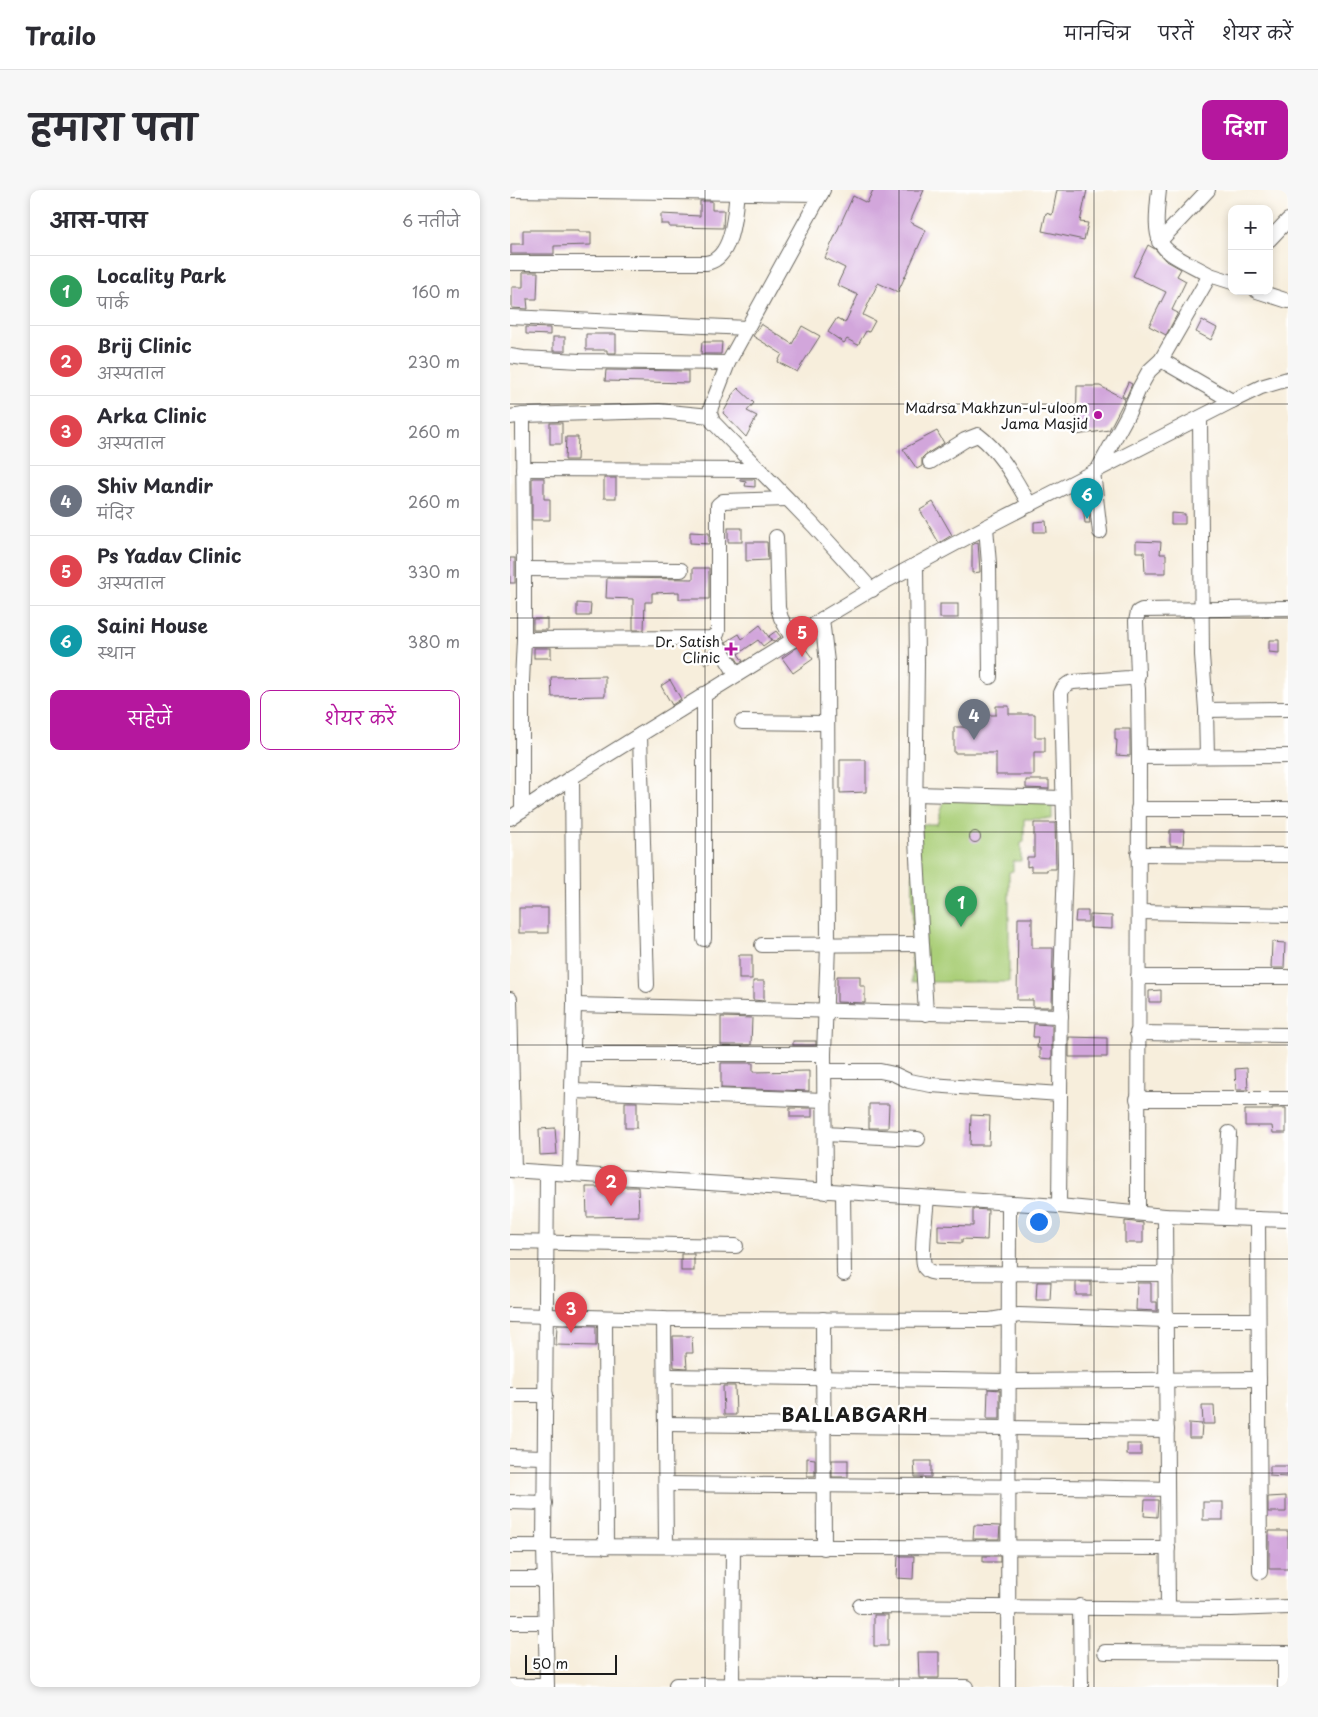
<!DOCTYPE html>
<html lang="hi">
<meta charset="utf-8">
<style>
:root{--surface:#fff;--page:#f7f7f7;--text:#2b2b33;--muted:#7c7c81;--line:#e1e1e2;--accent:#b5179e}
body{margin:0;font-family:"Playpen Sans","Playpen Sans Deva",sans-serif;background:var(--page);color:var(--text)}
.controls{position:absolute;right:15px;top:15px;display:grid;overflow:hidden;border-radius:10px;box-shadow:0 2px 8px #0003}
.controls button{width:45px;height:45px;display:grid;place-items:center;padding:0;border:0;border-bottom:1px solid var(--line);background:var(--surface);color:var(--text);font:25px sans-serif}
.scale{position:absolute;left:15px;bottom:12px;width:92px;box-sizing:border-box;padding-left:5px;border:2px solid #1c1c1c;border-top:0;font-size:14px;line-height:18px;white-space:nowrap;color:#1c1c1c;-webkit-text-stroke:4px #fff;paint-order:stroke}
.you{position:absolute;left:528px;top:1031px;width:18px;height:18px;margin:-12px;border:4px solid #fff;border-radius:50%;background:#1a73e8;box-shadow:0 0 0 8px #1a73e833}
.badge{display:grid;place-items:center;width:32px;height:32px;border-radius:50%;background:var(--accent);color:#fff;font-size:16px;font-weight:700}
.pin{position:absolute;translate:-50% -41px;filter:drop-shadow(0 1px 2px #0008)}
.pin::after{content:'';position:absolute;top:26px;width:18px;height:15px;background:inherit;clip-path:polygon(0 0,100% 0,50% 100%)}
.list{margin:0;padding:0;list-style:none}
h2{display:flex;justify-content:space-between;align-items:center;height:65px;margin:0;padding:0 20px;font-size:21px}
h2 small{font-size:16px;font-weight:400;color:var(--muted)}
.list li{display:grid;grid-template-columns:32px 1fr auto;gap:15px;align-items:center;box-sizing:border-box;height:70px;padding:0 20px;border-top:1px solid var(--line)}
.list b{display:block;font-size:19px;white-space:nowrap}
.list p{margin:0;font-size:16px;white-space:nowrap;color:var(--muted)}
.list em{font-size:16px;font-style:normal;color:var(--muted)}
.actions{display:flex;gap:10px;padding:15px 20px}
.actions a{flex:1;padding:11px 0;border:1px solid var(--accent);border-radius:10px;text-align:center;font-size:18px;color:var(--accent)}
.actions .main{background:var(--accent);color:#fff}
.map{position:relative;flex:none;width:778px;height:1497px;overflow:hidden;border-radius:10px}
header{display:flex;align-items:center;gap:30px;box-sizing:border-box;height:70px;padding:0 25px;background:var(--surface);border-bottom:1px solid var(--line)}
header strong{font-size:24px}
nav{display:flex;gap:28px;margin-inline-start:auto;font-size:18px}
.intro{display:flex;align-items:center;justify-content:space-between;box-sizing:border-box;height:120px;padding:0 30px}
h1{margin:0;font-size:35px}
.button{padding:12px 22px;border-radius:10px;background:var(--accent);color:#fff;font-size:18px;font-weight:700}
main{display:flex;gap:30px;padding:0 30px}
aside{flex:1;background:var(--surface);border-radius:10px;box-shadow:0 2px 8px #0003}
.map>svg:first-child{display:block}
</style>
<header>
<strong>Trailo</strong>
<nav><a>मानचित्र</a><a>परतें</a><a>शेयर करें</a></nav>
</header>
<div class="intro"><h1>हमारा पता</h1><a class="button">दिशा</a></div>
<main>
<aside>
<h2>आस-पास<small>6 नतीजे</small></h2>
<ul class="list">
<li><span class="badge" style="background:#2e9e5b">1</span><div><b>Locality Park</b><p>पार्क</p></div><em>160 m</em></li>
<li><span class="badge" style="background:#e0444e">2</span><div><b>Brij Clinic</b><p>अस्पताल</p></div><em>230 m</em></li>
<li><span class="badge" style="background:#e0444e">3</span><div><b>Arka Clinic</b><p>अस्पताल</p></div><em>260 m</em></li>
<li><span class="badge" style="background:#6b7280">4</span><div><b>Shiv Mandir</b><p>मंदिर</p></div><em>260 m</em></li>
<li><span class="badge" style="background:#e0444e">5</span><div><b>Ps Yadav Clinic</b><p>अस्पताल</p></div><em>330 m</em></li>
<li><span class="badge" style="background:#0f9aa8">6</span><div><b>Saini House</b><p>स्थान</p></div><em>380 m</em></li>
</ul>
<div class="actions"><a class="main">सहेजें</a><a>शेयर करें</a></div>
</aside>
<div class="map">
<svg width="778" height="1497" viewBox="0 0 778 1497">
<rect width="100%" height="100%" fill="#fff"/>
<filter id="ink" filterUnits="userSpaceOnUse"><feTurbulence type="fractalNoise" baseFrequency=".02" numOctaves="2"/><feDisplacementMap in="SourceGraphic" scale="10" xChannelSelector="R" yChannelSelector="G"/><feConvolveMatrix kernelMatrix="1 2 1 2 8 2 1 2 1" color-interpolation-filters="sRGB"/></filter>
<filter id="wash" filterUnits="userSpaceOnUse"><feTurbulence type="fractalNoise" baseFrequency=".0096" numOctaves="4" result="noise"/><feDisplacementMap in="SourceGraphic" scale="20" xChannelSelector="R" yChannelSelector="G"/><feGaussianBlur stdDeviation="1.12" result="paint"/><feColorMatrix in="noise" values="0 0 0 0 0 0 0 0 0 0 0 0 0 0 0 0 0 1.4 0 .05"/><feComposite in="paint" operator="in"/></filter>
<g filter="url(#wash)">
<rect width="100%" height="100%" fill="#f7eedc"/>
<polygon fill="#aacf78" stroke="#63764a" points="435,608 542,608 542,629 514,629 514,652 511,653 511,671 503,671 503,681 499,682 499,792 402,792 403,634 427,634"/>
<g id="blocks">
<g fill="#d2a6db">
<polygon points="363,0 414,0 400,32 416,40 388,102 368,93 353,125 365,131 359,142 356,141 348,155 337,149 334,153 318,142 327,128 335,133 348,105 327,95 335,78 315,68 343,6 357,13"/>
<polygon points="547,0 577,0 570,32 578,33 574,50 532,41 536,23 542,25"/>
<polygon points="190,11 202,11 202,20 214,20 213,38 159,37 159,34 151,34 151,24 190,26"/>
<polygon points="13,40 69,40 69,42 81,42 81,55 44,56 44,64 1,64 1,54 13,54"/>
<polygon points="638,55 645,59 655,70 671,79 667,86 676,91 662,120 668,123 656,145 639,136 656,102 623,86"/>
<polygon points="13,82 28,82 27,109 17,109 18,119 2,118 2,97 13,97"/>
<polygon points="692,130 707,138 701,150 686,142"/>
<polygon points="251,134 282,154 292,136 310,146 287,182 268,172 272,164 243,146"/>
<polygon points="16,137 40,138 40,145 16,144"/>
<polygon points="76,144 106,144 106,163 97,163 97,160 76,160"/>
<rect x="43" y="147" width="12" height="14"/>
<polygon points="192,152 212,152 211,164 191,164"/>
<polygon points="96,180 178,181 178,193 95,191"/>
<polygon points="618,192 622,194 616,208 612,206"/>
<polygon points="567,196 590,196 615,209 599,240 566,245"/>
<polygon points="228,198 244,213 237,221 247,226 236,247 213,223 222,207 221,206"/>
<rect x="40" y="233" width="12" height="21"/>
<polygon points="427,241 434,253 415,265 412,268 412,276 407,279 393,259"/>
<polygon points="56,247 68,247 67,270 55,270"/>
<polygon points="22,288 34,288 34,309 40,309 40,330 22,330"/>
<rect x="94" y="288" width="12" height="20"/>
<polygon points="230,289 245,289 245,297 235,296 236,292 230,291"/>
<polygon points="576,296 580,333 575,333 571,298"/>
<polygon points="423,312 442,345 429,353 410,320"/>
<polygon points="661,323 675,324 675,334 661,334"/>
<polygon points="536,331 537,342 524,342 524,332"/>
<rect x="218" y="338" width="14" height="14"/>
<polygon points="180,342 199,343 199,354 180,353"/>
<polygon points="626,351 651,352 650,364 656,364 656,383 635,383 634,362 626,362"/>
<polygon points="236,352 257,352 258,370 236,371"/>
<polygon points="468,352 470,382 462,383 462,355"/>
<rect x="0" y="368" width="5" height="25"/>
<polygon points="183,378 199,378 199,409 169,409 169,402 142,403 142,412 135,412 134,440 123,440 123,409 96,408 97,388 183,389"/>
<polygon points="67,413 81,414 80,426 67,426"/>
<rect x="430" y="414" width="18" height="14"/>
<rect x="23" y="429" width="14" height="11"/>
<polygon points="250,435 261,450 253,456 248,450 228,464 233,471 229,473 216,452 229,444 232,449"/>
<polygon points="266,441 271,447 263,452 259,446"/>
<polygon points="759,450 769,450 769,463 759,462"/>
<polygon points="292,454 303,469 283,483 272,468"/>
<rect x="24" y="458" width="17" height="10"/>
<polygon points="200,460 206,468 195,475 190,466"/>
<polygon points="95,486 95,506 42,507 41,487"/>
<polygon points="160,490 171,509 162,515 151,496"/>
<polygon points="486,516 499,516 499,524 525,524 525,547 535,547 535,562 524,562 524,585 486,585 486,563 444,563 444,537 458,537 458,525 486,525"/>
<polygon points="605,539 620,539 620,566 606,565 607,550 605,550"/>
<polygon points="330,570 356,570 356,602 330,603"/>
<polygon points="516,590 539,590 539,599 516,598"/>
<polygon points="524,633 545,633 546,679 537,679 537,681 521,681 521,676 517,677 517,667 524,667"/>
<polygon points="660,640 674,640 673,656 660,655"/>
<circle cx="465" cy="647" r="5.5"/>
<rect x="9" y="718" width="29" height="25"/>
<polygon points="566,721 578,721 578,732 565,732"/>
<polygon points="580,725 602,726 602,739 580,738"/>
<polygon points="508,728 522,728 522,758 543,758 542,817 523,817 523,810 507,810"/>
<polygon points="762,752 775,753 774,778 761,778"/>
<rect x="229" y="765" width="13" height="24"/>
<polygon points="327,786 350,786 350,796 355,796 355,813 327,812"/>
<polygon points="243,791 254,791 254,811 243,810"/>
<polygon points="651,800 651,812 639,812 639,801"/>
<polygon points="211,827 242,828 241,855 211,855"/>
<polygon points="524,834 542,835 542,869 530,868 530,858 527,858 528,847 523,847"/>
<polygon points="559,847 597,848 597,867 559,867"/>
<rect x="283" y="851" width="23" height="4"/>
<polygon points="211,873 243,873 243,882 299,881 299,901 211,898"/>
<polygon points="737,878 738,900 726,900 725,879"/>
<rect x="115" y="912" width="12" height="26"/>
<polygon points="359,914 379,914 378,938 359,938"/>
<rect x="280" y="918" width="22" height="9"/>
<polygon points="762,918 776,918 776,943 763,943 762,936 735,936 735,920 762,920"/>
<polygon points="461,925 480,926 479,955 460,955"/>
<polygon points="45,938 47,964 30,965 29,939"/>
<polygon points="76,997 128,997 129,1026 77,1027"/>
<polygon points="463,1019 478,1020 477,1050 452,1049 452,1053 428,1052 428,1035 463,1036"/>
<polygon points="615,1031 633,1033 633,1053 615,1053"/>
<rect x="171" y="1064" width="13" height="17"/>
<polygon points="527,1092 541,1092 540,1110 526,1110"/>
<rect x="566" y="1092" width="15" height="13"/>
<polygon points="627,1093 641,1093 641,1112 647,1112 647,1121 626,1120"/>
<polygon points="47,1135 86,1136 86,1156 46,1155"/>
<polygon points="163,1146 182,1146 183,1163 176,1163 177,1178 164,1177"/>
<polygon points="213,1196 225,1196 226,1225 214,1225"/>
<polygon points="478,1199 490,1200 490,1229 477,1229"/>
<polygon points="692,1216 704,1216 705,1234 693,1234"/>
<polygon points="679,1233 692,1234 691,1248 679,1248"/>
<rect x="617" y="1254" width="14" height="11"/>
<polygon points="297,1268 305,1269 305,1286 297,1286"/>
<rect x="322" y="1270" width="16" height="17"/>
<polygon points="404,1271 421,1271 421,1287 405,1287"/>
<polygon points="760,1276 778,1276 778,1287 760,1286"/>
<polygon points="776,1306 776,1322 758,1322 758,1307"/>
<polygon points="635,1310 648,1310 647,1327 634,1326"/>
<rect x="693" y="1312" width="20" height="18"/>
<polygon points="464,1335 490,1336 489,1349 463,1349"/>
<rect x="759" y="1341" width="19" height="38"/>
<polygon points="388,1366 404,1366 403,1389 387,1388"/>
<rect x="473" y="1366" width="17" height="6"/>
<rect x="364" y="1425" width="14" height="31"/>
<polygon points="408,1462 429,1462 429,1488 409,1488"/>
</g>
</g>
</g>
<g filter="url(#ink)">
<use href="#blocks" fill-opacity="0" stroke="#69665f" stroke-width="1"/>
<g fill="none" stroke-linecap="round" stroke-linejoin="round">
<defs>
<g id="minor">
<polyline points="0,0 311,4"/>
<polyline points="313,0 218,173 201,217 200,223 203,232 304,336 362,400"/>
<path d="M649 0C642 63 649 57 700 85"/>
<polyline points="759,50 778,30"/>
<polyline points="649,52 698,0"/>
<path d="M0 73H196C223 69 225 23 227 0"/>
<polyline points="747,101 778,111"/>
<polyline points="0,127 237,138"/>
<polyline points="0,166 13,168 70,171 218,173"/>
<polyline points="651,170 722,211"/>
<polyline points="13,225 149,221 200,226"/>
<polyline points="0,227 13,225 13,241 14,379 14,449 12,491 12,620"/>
<polyline points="690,228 692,465 696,520 697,566"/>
<path d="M420 272 455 250 468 245C492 263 505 290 520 315"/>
<polyline points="13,279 251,280"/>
<polyline points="588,279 618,224 629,199 639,181 651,170 700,85 722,92"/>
<polyline points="583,282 590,342"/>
<polyline points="476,337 479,374 480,487"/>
<polyline points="266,347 268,418 271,428 283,450"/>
<polyline points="406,375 407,474 405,633 416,824"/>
<polyline points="14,379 171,380"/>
<polyline points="312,429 317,472 318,755 314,864 315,1002"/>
<polyline points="203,447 226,484"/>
<polyline points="14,449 201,448 207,444 208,441 208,315 213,311 277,309"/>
<polyline points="626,486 628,499 629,567 628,1023"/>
<polyline points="194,504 194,749"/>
<polyline points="696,520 778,519"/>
<polyline points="232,532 316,533"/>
<polyline points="130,545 137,795"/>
<polyline points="629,567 778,566"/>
<polyline points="405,604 553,608"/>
<polyline points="628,619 778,619"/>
<polyline points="0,628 62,587 283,450 312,429 374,392 476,337 722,211 751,197 778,189"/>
<polyline points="628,664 778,665"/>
<polyline points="629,722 778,725"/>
<polyline points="252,755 411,754"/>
<polyline points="628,787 778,787"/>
<polyline points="0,809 4,980"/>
<polyline points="64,815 551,826"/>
<polyline points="627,843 778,845"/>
<polyline points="64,864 314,864"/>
<polyline points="315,881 370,881 384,884 399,891 421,895 550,904"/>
<polyline points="63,901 315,910"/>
<polyline points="627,909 778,909"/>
<polyline points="315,944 408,949"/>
<polyline points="0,980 549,1016 655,1026 778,1030"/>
<polyline points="37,983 34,1356 37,1497"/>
<polyline points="60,984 64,815 62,587"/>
<polyline points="333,1003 334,1084"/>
<path d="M417 1008C416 1021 410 1068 415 1078 418 1082 421 1082 426 1083L656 1084"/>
<path d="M549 1016 551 796 555 673 551 503C553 497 556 494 563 492L619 488 628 485 626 431 628 422 632 420 778 418"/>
<polyline points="655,1026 658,1418"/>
<polyline points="716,1027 719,943"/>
<polyline points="748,1029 750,1382"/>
<polyline points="0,1052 226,1056"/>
<polyline points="0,1125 154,1129 480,1130 509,1125 656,1130 748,1130"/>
<polyline points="95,1128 96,1357"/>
<polyline points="154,1129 156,1356"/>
<polyline points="313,1129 314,1358"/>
<polyline points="156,1186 499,1191 749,1189"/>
<polyline points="0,1205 36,1205"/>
<polyline points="156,1234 657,1240"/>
<polyline points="0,1266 34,1267"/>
<path d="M156 1294C323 1296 490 1295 657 1299"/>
<polyline points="0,1312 35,1313"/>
<polyline points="0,1356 658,1358"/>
<polyline points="0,1389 35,1389"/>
<polyline points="350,1416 721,1419 778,1417"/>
<polyline points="570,1416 571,1497"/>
<polyline points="0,1432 36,1432"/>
<polyline points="595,1462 778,1463"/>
<polyline points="775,1463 775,1497"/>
<polyline points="166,1495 456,1497"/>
<polyline points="0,1496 37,1496"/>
<polyline points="222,1497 223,1357"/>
<polyline points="498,1497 499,1014"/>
</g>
</defs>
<use href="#minor" stroke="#69665f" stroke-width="16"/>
<use href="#minor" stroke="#fff" stroke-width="14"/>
</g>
</g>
<path fill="none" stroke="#1c1c1c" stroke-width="1" stroke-opacity="0.55" d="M195 0V1497M389 0V1497M584 0V1497M0 214H778M0 428H778M0 642H778M0 855H778M0 1069H778M0 1283H778"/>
<g fill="#b5179e" stroke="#fff" stroke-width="2">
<circle cx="588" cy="225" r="5"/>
<path d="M218.5 451.5h5v5h5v5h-5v5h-5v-5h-5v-5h5z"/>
</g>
<g text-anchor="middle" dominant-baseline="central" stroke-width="5" stroke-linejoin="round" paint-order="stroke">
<g font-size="14" fill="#1c1c1c" stroke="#fff" text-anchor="end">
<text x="578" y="217">Madrsa Makhzun-ul-uloom<tspan x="578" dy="16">Jama Masjid</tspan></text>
<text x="210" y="451">Dr. Satish<tspan x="210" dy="16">Clinic</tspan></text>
</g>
<g font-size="19" font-weight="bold" letter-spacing="1" fill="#1c1c1c" stroke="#fff">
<text x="345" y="1224">BALLABGARH</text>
</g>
</g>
</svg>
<div class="controls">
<button>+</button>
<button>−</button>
</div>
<div class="scale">50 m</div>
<div class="you"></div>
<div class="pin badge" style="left:451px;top:737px;background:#2e9e5b">1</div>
<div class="pin badge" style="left:101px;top:1016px;background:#e0444e">2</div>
<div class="pin badge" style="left:61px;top:1143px;background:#e0444e">3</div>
<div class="pin badge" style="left:464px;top:550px;background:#6b7280">4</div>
<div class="pin badge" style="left:292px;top:467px;background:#e0444e">5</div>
<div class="pin badge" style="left:577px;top:329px;background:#0f9aa8">6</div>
</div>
</main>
